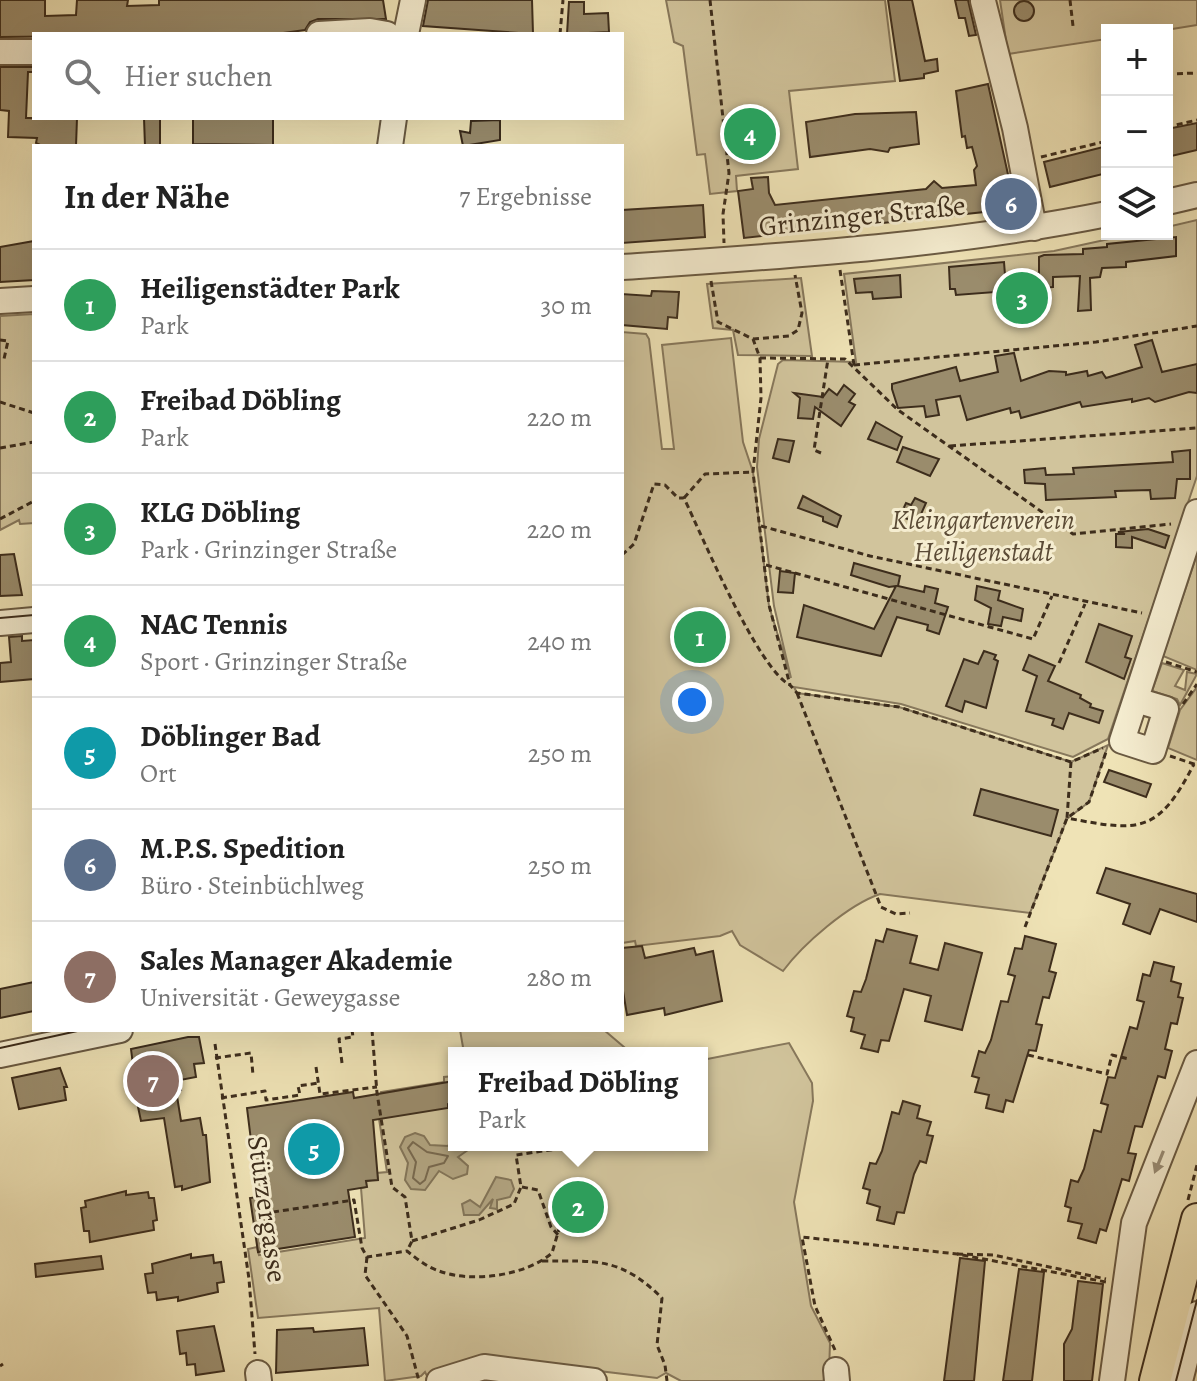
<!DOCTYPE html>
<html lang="de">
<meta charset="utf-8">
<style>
:root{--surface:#fff;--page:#f2f2f2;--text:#222;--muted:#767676;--line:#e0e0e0;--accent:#0f766e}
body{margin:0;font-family:Alegreya,serif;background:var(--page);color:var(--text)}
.controls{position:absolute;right:24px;top:24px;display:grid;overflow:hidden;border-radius:0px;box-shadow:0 8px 32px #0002}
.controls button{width:72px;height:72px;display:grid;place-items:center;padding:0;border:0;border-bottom:2px solid var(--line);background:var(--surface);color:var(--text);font:40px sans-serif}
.you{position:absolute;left:692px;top:702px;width:28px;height:28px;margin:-20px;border:6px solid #fff;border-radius:50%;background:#1a73e8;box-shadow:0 0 0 12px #1a73e833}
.badge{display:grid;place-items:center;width:52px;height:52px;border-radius:50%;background:var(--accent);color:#fff;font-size:26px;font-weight:700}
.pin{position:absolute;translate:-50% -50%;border:4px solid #fff;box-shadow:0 2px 8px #0006}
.popup{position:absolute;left:448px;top:1047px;width:260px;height:104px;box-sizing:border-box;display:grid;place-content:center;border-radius:0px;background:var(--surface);filter:drop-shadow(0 2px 6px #0005);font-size:26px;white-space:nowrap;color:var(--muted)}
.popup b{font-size:30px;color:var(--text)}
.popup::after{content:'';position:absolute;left:50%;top:100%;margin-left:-16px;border:16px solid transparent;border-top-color:var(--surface)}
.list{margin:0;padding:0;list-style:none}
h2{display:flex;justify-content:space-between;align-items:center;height:104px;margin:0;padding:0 32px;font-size:34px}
h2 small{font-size:26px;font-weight:400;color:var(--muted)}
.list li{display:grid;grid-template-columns:52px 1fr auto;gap:24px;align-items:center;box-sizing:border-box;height:112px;padding:0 32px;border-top:2px solid var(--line)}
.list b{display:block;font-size:30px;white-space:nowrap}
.list p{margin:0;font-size:26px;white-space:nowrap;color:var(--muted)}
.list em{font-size:26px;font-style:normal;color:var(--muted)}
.icon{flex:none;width:44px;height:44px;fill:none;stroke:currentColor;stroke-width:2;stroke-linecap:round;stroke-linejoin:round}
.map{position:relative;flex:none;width:1197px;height:1381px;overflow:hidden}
.search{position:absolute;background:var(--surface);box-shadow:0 8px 32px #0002;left:32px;top:32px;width:592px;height:88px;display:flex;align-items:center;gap:20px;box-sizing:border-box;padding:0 28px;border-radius:0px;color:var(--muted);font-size:30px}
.panel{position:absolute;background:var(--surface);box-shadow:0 8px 32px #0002;left:32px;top:144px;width:592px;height:888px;border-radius:0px}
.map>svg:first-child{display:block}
</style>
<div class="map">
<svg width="1197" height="1381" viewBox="0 0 1197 1381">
<rect width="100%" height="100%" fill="#efe3b6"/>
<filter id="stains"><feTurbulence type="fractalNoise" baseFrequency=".0025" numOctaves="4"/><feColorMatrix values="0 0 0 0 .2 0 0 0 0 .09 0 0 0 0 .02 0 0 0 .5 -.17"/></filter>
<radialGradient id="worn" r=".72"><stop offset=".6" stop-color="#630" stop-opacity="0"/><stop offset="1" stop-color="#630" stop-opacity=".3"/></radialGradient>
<g fill="#d1c49c" stroke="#87785c" stroke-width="2">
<polygon points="666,0 885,0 895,81 789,91 798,169 736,176 737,191 710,194 705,154 697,155 683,46 674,42"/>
<polygon points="1000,0 1197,0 1197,25 1166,30 1107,30 1107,39 1008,54"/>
<path d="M1197 220V476L1108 739 1073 757 901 704 794 687 797 693 899 707 1071 762 1108 745 1089 802 1067 819 1030 913 880 894C848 905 803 944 783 971L740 945 732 931 720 936 636 946 635 941 622 943V332L646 334 649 339 662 449H674L662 345 731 338 743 442 753 472 769 606 791 678 774 606 757 467 759 439 778 364 783 360 856 362 844 274 1054 251 1132 234H1167V227Z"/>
<polygon points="801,278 812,356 738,355 733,330 713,328 707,284"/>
<polygon points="34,314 34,523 20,524 19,520 0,530 0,316"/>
<polygon points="1197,554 1197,670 1163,656"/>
<polygon points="1162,663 1184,670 1175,686 1185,690 1187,672 1197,674 1180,705 1177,699 1152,691"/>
<polygon points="1197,687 1197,760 1168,748 1180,710"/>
<polygon points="460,1030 604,1030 631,1053 464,1053"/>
<polygon points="789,1043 812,1083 813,1101 794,1202 811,1306 830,1343 829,1372 823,1381 681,1381 666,1373 657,1378 482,1357 428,1378 425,1372 421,1376 385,1381 379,1308 258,1318 248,1249 257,1247 259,1255 365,1238 361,1188 366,1187 366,1181 378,1179 377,1173 387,1172 378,1112 384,1110 381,1092 444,1082 444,1077 454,1076 454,1145 702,1145 702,1060"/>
</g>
<g fill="#b2a582" stroke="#837559" stroke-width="2">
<polygon points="415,1133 424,1136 430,1145 448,1146 454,1136 454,1145 475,1145 458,1157 468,1166 467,1174 453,1179 439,1171 425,1190 411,1189 405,1180 408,1163 400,1147 405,1137"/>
<polygon points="496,1177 511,1180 514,1189 510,1197 497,1200 497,1209 490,1208 493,1199 479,1215 464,1215 462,1204 470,1200 480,1207"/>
</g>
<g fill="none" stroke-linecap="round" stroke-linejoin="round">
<polygon stroke="#78694f" stroke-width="2" points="413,1142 427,1152 448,1156 444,1163 429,1167 425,1180 420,1184 413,1178 416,1162 408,1148"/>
</g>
<g fill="#9a8c6c" stroke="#3d2d1c" stroke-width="2">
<polygon points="0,0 45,0 45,16 76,15 77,0 128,0 127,6 159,5 159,0 383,0 386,19 318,19 310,22 305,30 276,34 0,37"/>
<polygon points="428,0 532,0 533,34 423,26"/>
<polygon points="888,0 912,0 925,61 937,59 938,71 924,74 924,78 900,81"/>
<polygon points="955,0 968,0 976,35 969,36 965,18 959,18"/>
<circle cx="1024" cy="11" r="10"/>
<polygon points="569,2 584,2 584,14 608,13 609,32 567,34"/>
<polygon points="0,67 34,67 34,72 28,72 26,118 77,118 76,146 42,146 36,143 37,138 8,137 9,111 0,110"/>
<polygon points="988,84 1015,206 1012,209 744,238 738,191 753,189 751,178 768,177 769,193 775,205 926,189 934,181 942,188 976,185 974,170 977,166 972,147 967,148 965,136 962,137 956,91"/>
<polygon points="916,112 919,144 890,148 888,152 870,149 810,157 806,122 855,114"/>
<polygon points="144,118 160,118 160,146 145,146"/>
<polygon points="193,118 273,118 273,145 193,144"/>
<polygon points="500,120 500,140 463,146 460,131 470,133 471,121"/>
<polygon points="1197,123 1197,150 1167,157 1167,129"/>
<polygon points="1107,146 1107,173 1050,187 1044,162"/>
<polygon points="703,205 705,237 622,243 622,210"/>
<polygon points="1176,237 1176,256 1126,262 1126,267 1102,268 1100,277 1090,278 1091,310 1078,311 1080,276 1053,277 1053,287 1034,288 1034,296 1008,297 1008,291 956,295 955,289 950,289 949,267 1004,262 1005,275 1039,273 1039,257 1044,255 1083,254 1083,249 1107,247 1107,244"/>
<polygon points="34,241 34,280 0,282 0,247"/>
<polygon points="900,275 901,297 873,299 872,292 856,293 854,279"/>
<polygon points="652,291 679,292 677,318 668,317 667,329 622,325 622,294 651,296"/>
<polygon points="1152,340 1162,372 1197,364 1197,393 1189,392 1155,402 1149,398 1132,402 1132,399 1082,407 1080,402 1021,418 1019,411 1011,413 1010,408 967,420 960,396 936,400 939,415 926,417 924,406 898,408 892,389 892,384 956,367 960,381 998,372 995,356 1014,353 1021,381 1049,371 1066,372 1066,375 1087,371 1088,376 1102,372 1106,378 1142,367 1135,345"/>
<polygon points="844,385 855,394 849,402 855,405 841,426 815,407 813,419 798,418 800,398 794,393 823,397 829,389 837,395"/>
<polygon points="876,422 902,437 897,450 868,439"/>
<polygon points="778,439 794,441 789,462 773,458"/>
<polygon points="903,447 939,459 930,476 897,462"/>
<polygon points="1190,450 1190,479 1177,479 1175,498 1151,499 1150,490 1115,491 1116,497 1046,500 1045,484 1025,483 1024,470 1045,468 1046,475 1074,474 1073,468 1173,462 1172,452"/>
<polygon points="803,496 841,516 837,527 823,521 823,517 798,508"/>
<polygon points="915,498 926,503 917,523 900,516 906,503 911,505"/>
<polygon points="1148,529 1169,536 1165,548 1132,537 1132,548 1116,547 1116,534 1125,534 1118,532"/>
<polygon points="14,554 22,595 0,596 0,555"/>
<polygon points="854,563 900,576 898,586 924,592 925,586 938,589 935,603 948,607 939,634 927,630 928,625 897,617 881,656 797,637 804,605 874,629 896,586 889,587 851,575"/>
<polygon points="780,571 795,573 793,593 778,592"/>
<polygon points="977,586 1000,591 998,600 1023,609 1021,621 1003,617 1001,626 988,624 991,608 975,600"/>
<polygon points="1099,624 1132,636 1125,657 1131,659 1124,679 1086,662"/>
<polygon points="22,636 22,641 34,640 34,679 0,682 0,663 11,662 9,637"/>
<polygon points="984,651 996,655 994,659 998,661 986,708 965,701 962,712 946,706 964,659 978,664"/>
<polygon points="1029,655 1055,666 1048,681 1081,695 1080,698 1091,704 1090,707 1103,711 1099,723 1069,713 1063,729 1052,725 1054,719 1026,711 1037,676 1023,670"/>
<polygon points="1109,770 1151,784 1146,797 1104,782"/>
<polygon points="981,789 1058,810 1051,836 974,815"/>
<polygon points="1106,868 1197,894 1197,922 1160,909 1150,934 1123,924 1130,904 1097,893"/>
<polygon points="887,929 917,936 910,963 938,970 945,943 982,953 962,1030 925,1021 931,996 904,989 889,1041 881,1040 878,1052 861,1048 865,1035 851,1031 854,1018 847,1016 854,991 861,992 866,979 876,940 883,942"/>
<polygon points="1025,936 1056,944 1049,971 1056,973 1049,998 1043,997 1036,1024 1042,1025 1036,1051 1029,1050 1013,1102 1006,1100 1003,1112 986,1108 989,1095 975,1092 979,1078 972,1076 979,1051 985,1053 991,1040 1001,1001 1008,1002 1015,976 1008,974 1015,948 1022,949"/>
<polygon points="642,946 645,958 694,948 696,955 713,951 722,1001 665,1015 664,1008 627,1015 622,985 622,948"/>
<polygon points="1154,962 1174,967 1171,981 1181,984 1178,997 1183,998 1177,1024 1171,1023 1165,1049 1172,1051 1165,1078 1158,1076 1142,1127 1135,1126 1128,1153 1136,1154 1129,1181 1122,1179 1106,1231 1100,1229 1096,1243 1078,1238 1082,1224 1068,1221 1071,1208 1065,1206 1071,1180 1078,1182 1084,1169 1094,1130 1101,1132 1108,1105 1101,1103 1108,1077 1115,1078 1130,1027 1137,1029 1144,1002 1137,1000 1143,974 1150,976"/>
<polygon points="34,982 34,1011 0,1018 0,989"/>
<polygon points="188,1037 199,1037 204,1063 194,1064 196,1077 180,1080 181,1090 176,1090 181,1121 200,1118 203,1135 206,1135 210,1182 182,1190 182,1186 175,1187 164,1118 141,1121 131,1074 134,1073 131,1049"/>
<polygon points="60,1068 67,1087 64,1087 66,1100 19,1109 12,1078"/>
<polygon points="454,1081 454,1103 448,1104 448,1108 373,1120 378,1180 366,1181 367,1187 348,1190 355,1237 258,1252 250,1198 258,1197 247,1108 353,1092 354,1098"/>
<polygon points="903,1101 920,1106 917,1118 931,1122 927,1135 933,1136 926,1163 920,1161 914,1174 904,1213 897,1212 894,1224 877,1220 880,1207 867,1203 870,1190 863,1188 870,1163 876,1164 882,1151 892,1112 899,1114"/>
<polygon points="126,1191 126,1195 148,1192 149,1198 154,1198 157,1220 153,1221 154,1230 90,1242 89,1231 84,1231 81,1208 86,1207 85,1201"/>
<polygon points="191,1254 191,1258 213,1255 214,1263 221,1262 224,1282 217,1283 218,1292 178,1301 178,1297 157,1300 156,1292 148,1293 145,1274 153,1273 152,1264"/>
<polygon points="101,1256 103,1269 36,1277 35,1264"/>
<polygon points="960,1258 985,1261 974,1381 944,1381"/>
<polygon points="1019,1269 1044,1272 1032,1381 1003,1381"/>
<polygon points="1078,1281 1103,1284 1092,1381 1064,1381 1064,1344 1072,1329"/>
<polygon points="214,1326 224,1371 196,1375 195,1364 187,1365 186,1353 180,1354 177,1331"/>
<polygon points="313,1328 314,1332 364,1328 368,1365 276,1373 277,1330"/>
</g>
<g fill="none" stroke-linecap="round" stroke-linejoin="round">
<defs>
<g id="minor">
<polyline points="983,1 1015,128 1034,228"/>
<polyline points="319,34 370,31 387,34"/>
<polyline points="406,34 413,0"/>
<polyline points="0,52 34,52"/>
<polyline points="390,146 394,118"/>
<polyline points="1167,202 1197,195"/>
<path d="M622 267C784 256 948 246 1107 214"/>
<polyline points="0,301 34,299"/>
<polyline points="0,623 34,620"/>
<polyline points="1136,700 1166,709 1153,751 1122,741 1197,512"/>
<polyline points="0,1055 120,1030"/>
<polyline points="836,1370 837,1381"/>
<polyline points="258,1373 259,1381"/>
<polyline points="439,1381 484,1367 594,1381"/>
<polyline points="1112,1381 1134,1223 1197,1063"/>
<polyline points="1180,1381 1197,1314"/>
</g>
<polyline id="major" points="1155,1381 1197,1219"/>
</defs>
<use href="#minor" stroke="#6a5a42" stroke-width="28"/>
<use href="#major" stroke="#3d2d1c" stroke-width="34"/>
<g stroke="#3d2d1c" stroke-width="3" stroke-dasharray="6 4" stroke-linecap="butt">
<polyline points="710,0 729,173 723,214 724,243"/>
<polyline points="1070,0 1073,26"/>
<polyline points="560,34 563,0"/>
<polyline points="1167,74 1197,73"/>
<polyline points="1167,127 1197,120"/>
<polyline points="1041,157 1107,141"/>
<polyline points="840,270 854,365"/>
<polyline points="711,281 718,322 753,339 760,358 761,398 753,472 769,605 790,685 797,693 899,707 1071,762 1103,748"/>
<polyline points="753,339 789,336 798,330 802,313 795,275"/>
<polyline points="0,340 8,341 4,359"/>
<polyline points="760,358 845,359 898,410 1073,534 1171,524"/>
<polyline points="854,365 1096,342 1197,326"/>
<polyline points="0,402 34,413"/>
<polyline points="950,446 1197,428"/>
<polyline points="0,448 34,442"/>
<polyline points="821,453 814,450 828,359"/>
<polyline points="684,498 705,474 753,472"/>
<polyline points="0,519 34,501"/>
<polyline points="761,526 870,556 1142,613"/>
<path d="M622 555 634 544 654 484 665 485 678 498H684C702 536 758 669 790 685"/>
<polyline points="766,565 1033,639 1052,596"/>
<polyline points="1166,662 1197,672"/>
<polyline points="1059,663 1085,604"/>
<polyline points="797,693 881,907 896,914 910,913"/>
<polyline points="1183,704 1197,684"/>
<polyline points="1170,756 1197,765"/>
<path d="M1071 762 1067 818C1140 832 1158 834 1194 764"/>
<polyline points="1025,927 1067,818 1089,802 1106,752"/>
<polyline points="372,1030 377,1093 392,1187 405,1197 412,1241 407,1251"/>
<polyline points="215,1044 249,1279 255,1354"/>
<polyline points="1028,1055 1107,1074 1112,1055 1129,1059"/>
<polyline points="215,1058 251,1053 253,1075"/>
<polyline points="342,1063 339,1039 353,1037 352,1030"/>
<polyline points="316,1067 320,1094 377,1087"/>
<polyline points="221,1098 265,1091 266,1100 300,1095 298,1086 319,1083"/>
<polyline points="522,1187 538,1190 551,1227 559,1236"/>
<polyline points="1188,1200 1197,1165"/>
<path d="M273 1212 354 1200 362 1248 367 1257 407 1251C417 1259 427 1267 439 1271 471 1283 526 1276 552 1253L562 1219 555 1191"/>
<polyline points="412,1241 479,1220 514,1204 521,1187 516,1155 584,1145"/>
<polyline points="957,1254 993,1255 1106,1279"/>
<polyline points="367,1257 365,1275 407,1336 419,1381"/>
<path d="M542 1261C597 1261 620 1257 662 1298L657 1345 665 1365 667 1381"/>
<polyline points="835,1350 815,1306 802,1237 957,1254 1106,1282"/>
<polyline points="0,1366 3,1364"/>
</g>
<use href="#minor" stroke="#f5edd0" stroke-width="24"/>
<use href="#major" stroke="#efe3b6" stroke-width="30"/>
<g stroke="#3d2d1c" stroke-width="2">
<polyline points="0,618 34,615"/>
<polyline points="0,1048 82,1030"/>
<polyline points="1176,1381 1197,1300"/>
</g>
</g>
<defs><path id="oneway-solid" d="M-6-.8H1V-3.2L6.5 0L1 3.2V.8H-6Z" transform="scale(2)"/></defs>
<use fill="#998d76" href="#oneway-solid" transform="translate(1159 1162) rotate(112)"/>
<g text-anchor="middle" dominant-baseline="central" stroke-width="6" stroke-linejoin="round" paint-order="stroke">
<g font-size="28" fill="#3d2d1c" stroke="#f5edd0">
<text transform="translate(862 216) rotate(-6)">Grinzinger Straße</text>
<text transform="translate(267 1209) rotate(82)">Stürzergasse</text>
</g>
<g font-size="28" font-style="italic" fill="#5b4b36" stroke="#f5edd0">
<text x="983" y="520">Kleingartenverein<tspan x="983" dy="32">Heiligenstadt</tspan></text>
</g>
</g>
<rect width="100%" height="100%" filter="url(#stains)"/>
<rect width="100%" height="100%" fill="url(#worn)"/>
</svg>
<div class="controls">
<button>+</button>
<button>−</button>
<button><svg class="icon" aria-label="layers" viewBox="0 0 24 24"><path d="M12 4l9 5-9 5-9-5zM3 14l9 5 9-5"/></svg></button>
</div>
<div class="you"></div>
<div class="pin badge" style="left:700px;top:637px;background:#2e9e5b">1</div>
<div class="pin badge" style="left:578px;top:1207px;background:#2e9e5b">2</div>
<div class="popup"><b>Freibad Döbling</b>Park</div>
<div class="pin badge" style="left:1022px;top:298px;background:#2e9e5b">3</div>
<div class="pin badge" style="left:750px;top:134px;background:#2e9e5b">4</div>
<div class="pin badge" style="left:314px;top:1149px;background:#0f9aa8">5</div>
<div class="pin badge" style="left:1011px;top:204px;background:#5c6f8a">6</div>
<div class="pin badge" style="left:153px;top:1081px;background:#8d6e63">7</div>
<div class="search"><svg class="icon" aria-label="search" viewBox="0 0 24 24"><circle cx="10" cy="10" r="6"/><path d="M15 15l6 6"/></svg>Hier suchen</div>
<section class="panel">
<h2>In der Nähe<small>7 Ergebnisse</small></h2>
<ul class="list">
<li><span class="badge" style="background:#2e9e5b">1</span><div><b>Heiligenstädter Park</b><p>Park</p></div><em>30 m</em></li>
<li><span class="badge" style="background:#2e9e5b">2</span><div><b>Freibad Döbling</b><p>Park</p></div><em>220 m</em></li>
<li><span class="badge" style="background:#2e9e5b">3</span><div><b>KLG Döbling</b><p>Park · Grinzinger Straße</p></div><em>220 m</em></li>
<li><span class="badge" style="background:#2e9e5b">4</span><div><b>NAC Tennis</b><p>Sport · Grinzinger Straße</p></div><em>240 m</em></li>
<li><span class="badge" style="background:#0f9aa8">5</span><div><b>Döblinger Bad</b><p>Ort</p></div><em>250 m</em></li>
<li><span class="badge" style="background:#5c6f8a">6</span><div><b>M.P.S. Spedition</b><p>Büro · Steinbüchlweg</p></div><em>250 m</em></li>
<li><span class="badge" style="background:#8d6e63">7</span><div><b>Sales Manager Akademie</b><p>Universität · Geweygasse</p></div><em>280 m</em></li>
</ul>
</section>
</div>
